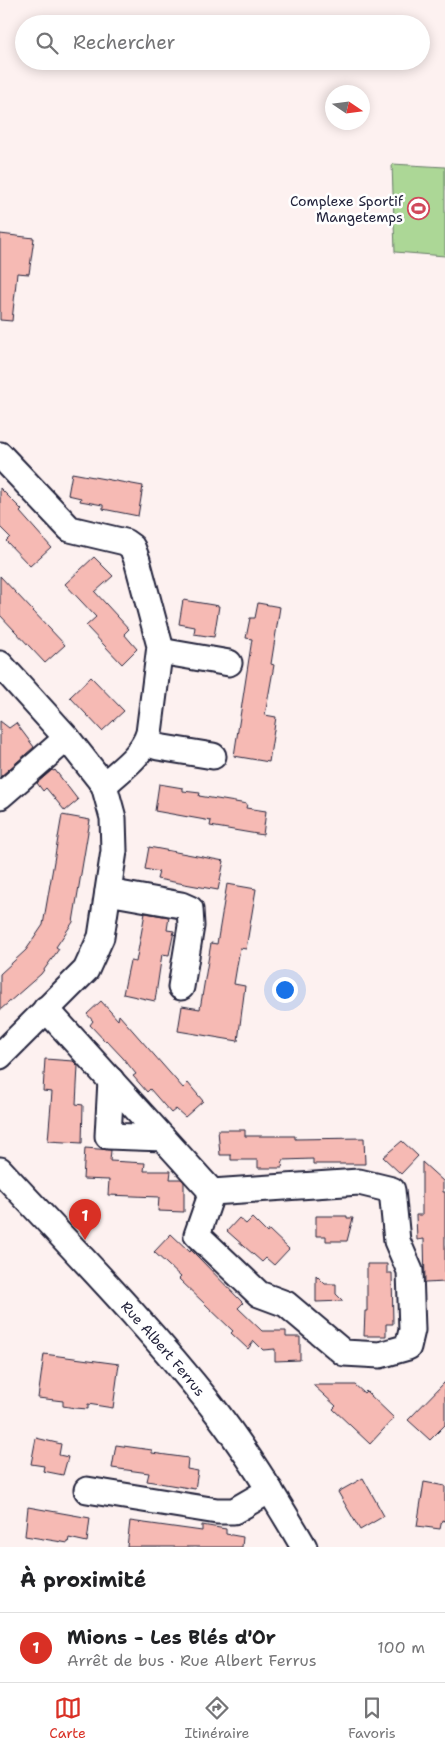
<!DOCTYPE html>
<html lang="fr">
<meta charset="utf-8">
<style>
:root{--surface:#fff;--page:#f6f6f6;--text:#202124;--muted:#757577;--line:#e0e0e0;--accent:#d93025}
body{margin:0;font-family:"Shantell Sans",sans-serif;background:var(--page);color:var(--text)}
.compass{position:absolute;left:325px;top:85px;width:45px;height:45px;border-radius:50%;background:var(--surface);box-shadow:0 2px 12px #0003;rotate:103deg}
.you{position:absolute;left:284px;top:989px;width:18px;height:18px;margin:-12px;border:4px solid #fff;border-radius:50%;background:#1a73e8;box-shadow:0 0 0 8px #1a73e833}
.badge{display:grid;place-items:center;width:32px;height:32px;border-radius:50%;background:var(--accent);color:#fff;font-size:16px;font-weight:700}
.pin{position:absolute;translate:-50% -41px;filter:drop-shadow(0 1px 2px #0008)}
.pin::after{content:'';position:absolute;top:26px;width:18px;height:15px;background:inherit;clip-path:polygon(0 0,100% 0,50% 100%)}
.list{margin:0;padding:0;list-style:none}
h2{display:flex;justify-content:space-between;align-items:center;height:65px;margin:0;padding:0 20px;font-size:21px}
h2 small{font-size:16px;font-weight:400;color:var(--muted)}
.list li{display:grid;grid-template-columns:32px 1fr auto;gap:15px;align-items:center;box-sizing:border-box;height:70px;padding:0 20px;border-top:1px solid var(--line)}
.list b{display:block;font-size:19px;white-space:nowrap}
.list p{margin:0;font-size:16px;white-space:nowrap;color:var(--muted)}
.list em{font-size:16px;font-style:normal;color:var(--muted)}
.icon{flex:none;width:28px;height:28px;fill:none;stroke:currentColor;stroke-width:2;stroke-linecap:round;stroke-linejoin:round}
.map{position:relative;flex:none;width:445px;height:1547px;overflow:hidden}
.search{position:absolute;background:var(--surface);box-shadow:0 2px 12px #0003;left:15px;right:15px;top:15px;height:55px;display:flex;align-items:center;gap:12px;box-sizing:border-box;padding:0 18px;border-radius:28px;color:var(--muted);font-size:19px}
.sheet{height:135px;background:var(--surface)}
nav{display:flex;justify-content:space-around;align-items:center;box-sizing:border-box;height:70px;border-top:1px solid var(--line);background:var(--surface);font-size:14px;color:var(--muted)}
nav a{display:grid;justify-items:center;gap:2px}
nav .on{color:var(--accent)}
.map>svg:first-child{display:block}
</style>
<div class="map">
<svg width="445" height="1547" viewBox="0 0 445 1547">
<rect width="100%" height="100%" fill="#fdf1f0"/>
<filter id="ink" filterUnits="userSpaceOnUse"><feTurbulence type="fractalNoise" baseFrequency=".02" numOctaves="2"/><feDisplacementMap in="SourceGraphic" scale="10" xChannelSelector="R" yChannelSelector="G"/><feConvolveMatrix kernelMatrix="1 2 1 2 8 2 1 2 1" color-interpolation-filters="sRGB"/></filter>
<g filter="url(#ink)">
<polygon fill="#acd796" stroke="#677c68" points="392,164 445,167 445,256 395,252"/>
<g fill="#f6bab4" stroke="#22223b">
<polygon points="0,234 34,238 29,274 17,273 12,321 0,320"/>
<polygon points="72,473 143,486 138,516 103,509 103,505 80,501 81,498 68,495"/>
<polygon points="0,488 22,510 20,512 51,547 30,566 6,541 10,537 0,527"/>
<polygon points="94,557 113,576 95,592 129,629 124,634 137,649 122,664 86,626 96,617 65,584"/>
<polygon points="0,576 65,645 45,663 0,615"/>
<polygon points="183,600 219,606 214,637 194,634 195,627 179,624"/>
<polygon points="258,603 280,607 271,664 274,665 265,715 276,717 269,762 234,756 252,639 246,638 250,618 255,618"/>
<polygon points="91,677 124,711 102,731 70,697"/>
<polygon points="0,721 9,728 16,723 34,747 0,777"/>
<polygon points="52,770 54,771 55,770 78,800 65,811 46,788 43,791 37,783"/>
<polygon points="159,784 183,788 183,791 200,793 199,796 247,804 246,808 266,811 263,835 210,826 211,821 155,811"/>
<polygon points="62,815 90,820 73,922 56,947 59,949 41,974 0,1010 0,974 26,950 43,925"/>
<polygon points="149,847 224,861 218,890 157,879 159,872 145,869"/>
<polygon points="227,884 256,889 246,949 240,948 234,984 245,986 238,1041 178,1031 182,1006 200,1009 211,943 217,944"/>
<polygon points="145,913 169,917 167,930 174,931 169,955 162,954 155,1001 123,994 130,961 136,962"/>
<polygon points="101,1001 118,1020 119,1015 183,1088 188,1083 203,1101 185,1117 176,1109 171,1113 150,1089 147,1092 133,1076 136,1074 123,1058 106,1040 105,1041 90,1025 93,1021 87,1014"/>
<polygon points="45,1059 73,1061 78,1066 76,1104 83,1105 82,1143 48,1141 52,1092 43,1091"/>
<polygon points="218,1130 245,1130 245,1136 295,1136 295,1139 364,1138 365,1164 313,1164 313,1159 283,1160 282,1168 258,1168 258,1160 231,1160 231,1155 220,1155"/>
<polygon points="402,1141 418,1156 401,1174 383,1157"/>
<polygon points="85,1148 111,1150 110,1161 145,1163 144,1171 171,1171 170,1179 181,1179 184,1182 184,1212 158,1211 159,1197 108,1195 109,1180 83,1179"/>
<polygon points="422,1162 443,1181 443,1192 445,1192 445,1282 425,1283 424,1239 417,1240 416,1215 422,1215"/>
<polygon points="316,1216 347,1216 347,1218 353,1218 347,1241 326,1241 326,1236 316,1236"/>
<polygon points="239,1218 246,1224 252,1218 267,1233 269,1230 289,1249 274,1265 266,1258 262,1262 227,1231"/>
<polygon points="171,1234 190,1252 191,1250 199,1258 243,1303 238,1308 262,1331 286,1331 286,1337 300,1337 300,1360 275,1361 275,1349 263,1350 254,1341 248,1349 231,1333 233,1331 179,1279 181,1277 154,1252"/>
<polygon points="367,1264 387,1264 387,1273 392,1273 393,1324 386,1324 386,1336 364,1336 365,1311 367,1311"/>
<polygon points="316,1275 325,1284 336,1284 336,1294 343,1301 316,1302"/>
<polygon points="44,1354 119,1364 113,1408 88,1404 88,1409 75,1408 63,1406 63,1401 38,1398"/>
<polygon points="445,1382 445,1425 430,1440 408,1420"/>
<polygon points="313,1385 355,1385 364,1393 366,1391 394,1418 370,1444 333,1409 336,1406"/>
<polygon points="36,1438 61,1444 59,1455 68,1457 63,1475 43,1471 44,1466 31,1464"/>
<polygon points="116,1445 152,1450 152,1453 188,1458 187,1469 198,1471 195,1489 147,1481 149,1473 112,1468"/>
<polygon points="363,1478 384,1516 360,1530 338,1492"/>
<polygon points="424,1482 445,1486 445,1521 442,1520 440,1529 417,1526"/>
<polygon points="28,1507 90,1518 87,1542 69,1538 68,1543 25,1536"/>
<polygon points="130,1521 202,1531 202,1525 226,1529 226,1534 243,1537 242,1547 127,1547"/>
</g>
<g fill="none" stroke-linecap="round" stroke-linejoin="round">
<defs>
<g id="street">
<path d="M0 455 70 529 125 542 132 547 137 560 160 646 149 733C142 756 121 769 104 785"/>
<polyline points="160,651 229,663"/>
<polyline points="0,664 67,738 104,785 113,818 114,851 101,937 86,970 0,1056"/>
<polyline points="146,743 158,747 213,756"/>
<polyline points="0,796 67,738"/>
<polyline points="108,892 181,905 190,909 191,926 181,987"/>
<polyline points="46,1009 212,1192"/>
<polyline points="111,1080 108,1136 163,1138"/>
<path id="s1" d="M0 1170C71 1247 145 1322 210 1404 245 1448 276 1499 304 1547"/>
<polygon points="359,1182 392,1190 397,1241 410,1271 412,1330 408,1347 380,1355 344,1353 286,1304 259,1294 197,1235 212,1192"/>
<polyline points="87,1490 217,1511 234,1511 270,1490"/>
</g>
</defs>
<use href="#street" stroke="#22223b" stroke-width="29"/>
<use href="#street" stroke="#fff" stroke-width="25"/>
</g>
</g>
<defs>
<symbol id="stadium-ring" viewBox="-11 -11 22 22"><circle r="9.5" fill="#fff" stroke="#d1495b" stroke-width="1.5"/><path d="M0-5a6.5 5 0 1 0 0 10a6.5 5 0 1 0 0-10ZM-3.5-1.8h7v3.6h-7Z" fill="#d1495b"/></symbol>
</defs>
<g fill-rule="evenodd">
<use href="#stadium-ring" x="406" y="196" width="25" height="25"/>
</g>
<g text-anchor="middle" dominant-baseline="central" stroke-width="5" stroke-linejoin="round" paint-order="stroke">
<g font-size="14" fill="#22223b" stroke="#fff" text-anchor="end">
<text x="403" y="201">Complexe Sportif<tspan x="403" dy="16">Mangetemps</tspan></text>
</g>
<g font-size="14" fill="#22223b" stroke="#fff">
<text stroke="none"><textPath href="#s1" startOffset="242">Rue Albert Ferrus</textPath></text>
</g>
</g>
</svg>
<svg class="compass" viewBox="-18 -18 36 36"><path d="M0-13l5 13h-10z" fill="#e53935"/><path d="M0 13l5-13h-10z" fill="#757577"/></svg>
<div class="you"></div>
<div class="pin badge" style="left:85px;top:1240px">1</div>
<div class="search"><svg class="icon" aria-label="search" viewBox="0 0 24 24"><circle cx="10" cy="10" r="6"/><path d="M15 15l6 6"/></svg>Rechercher</div>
</div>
<section class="sheet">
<h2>À proximité<small></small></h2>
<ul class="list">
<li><span class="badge">1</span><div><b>Mions - Les Blés d'Or</b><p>Arrêt de bus · Rue Albert Ferrus</p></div><em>100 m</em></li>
</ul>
</section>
<nav>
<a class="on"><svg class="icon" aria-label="map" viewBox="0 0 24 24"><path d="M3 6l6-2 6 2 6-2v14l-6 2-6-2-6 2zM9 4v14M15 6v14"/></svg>Carte</a>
<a><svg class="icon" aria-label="directions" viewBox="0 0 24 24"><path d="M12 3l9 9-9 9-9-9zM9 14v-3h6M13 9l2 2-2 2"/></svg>Itinéraire</a>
<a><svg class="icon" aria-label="saved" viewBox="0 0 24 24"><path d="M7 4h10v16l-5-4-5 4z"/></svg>Favoris</a>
</nav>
